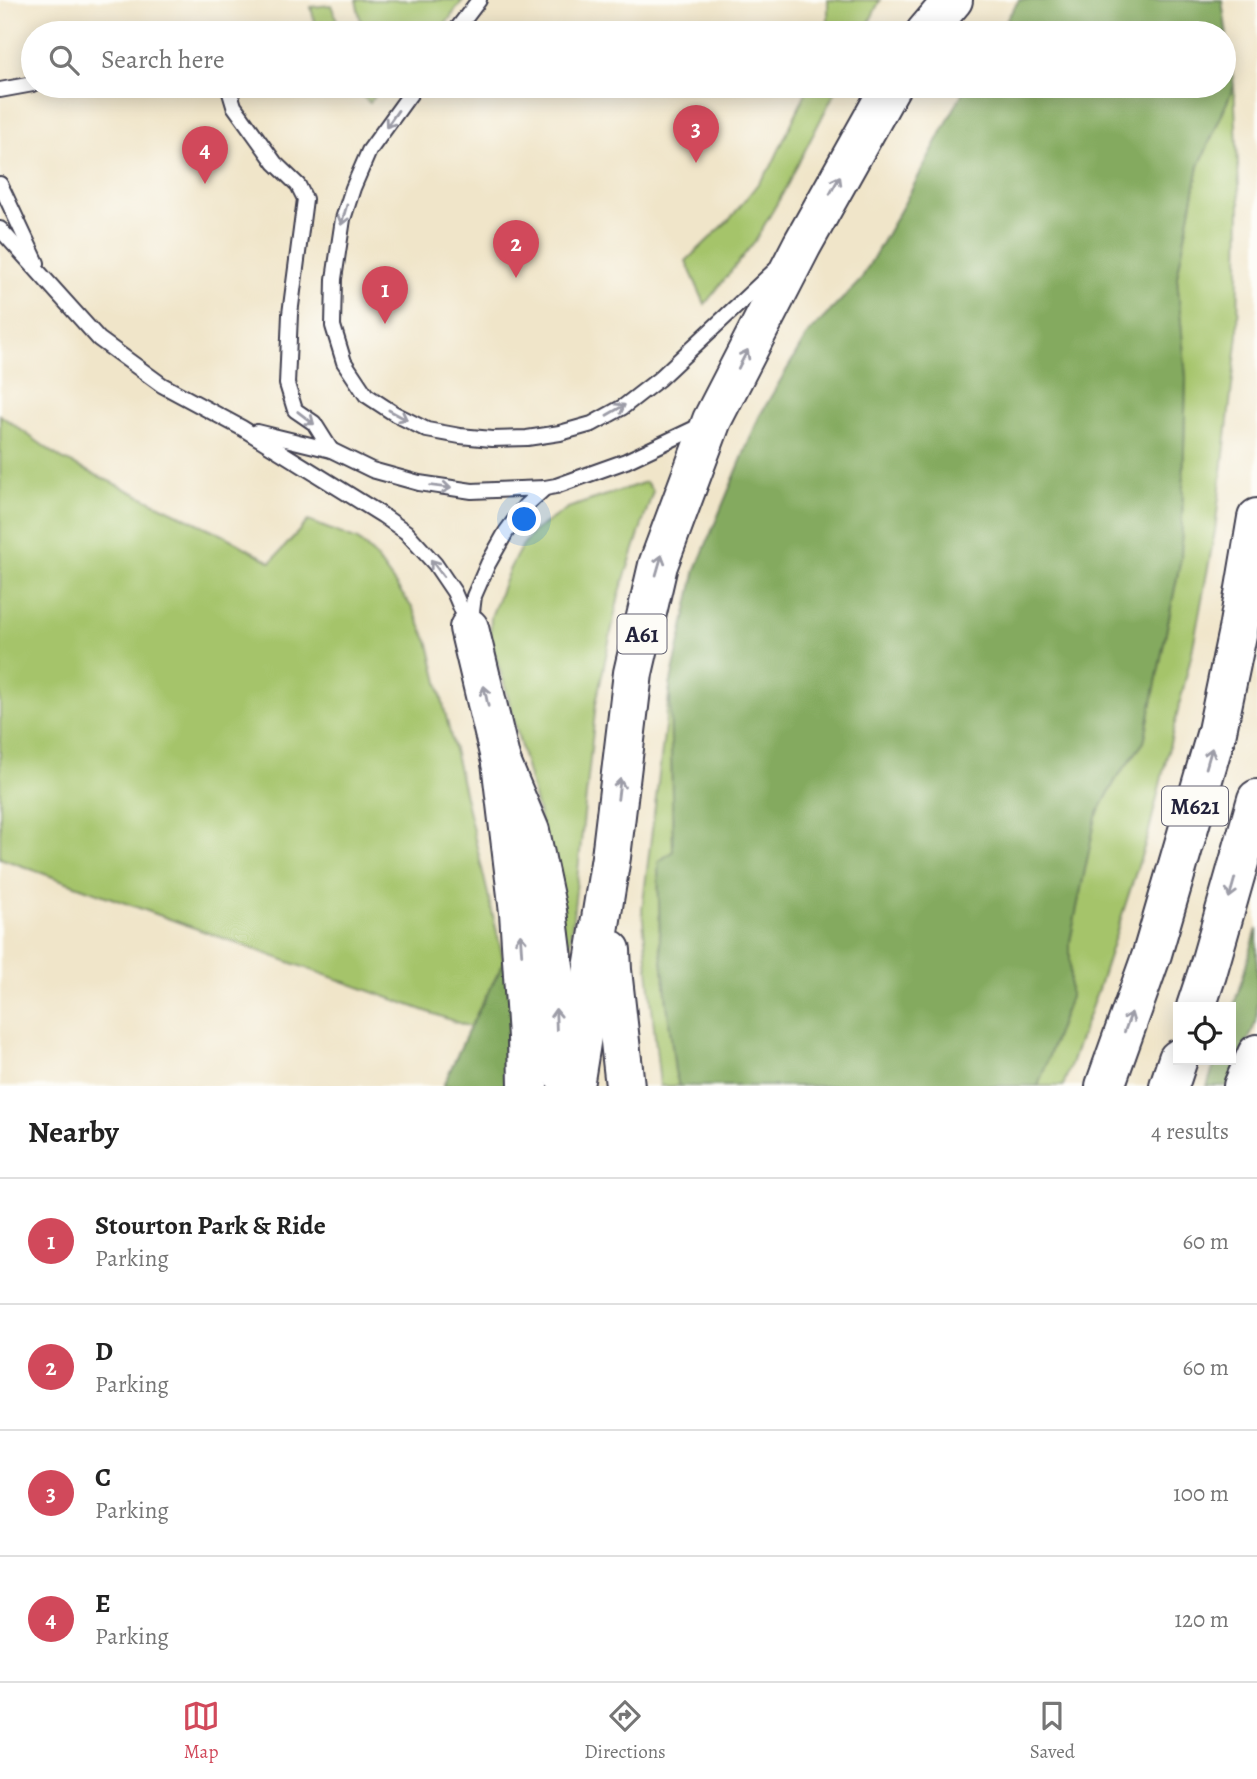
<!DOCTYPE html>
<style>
:root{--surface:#fff;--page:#f6f6f6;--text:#222;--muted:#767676;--line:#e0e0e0;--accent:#d1495b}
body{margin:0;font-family:Alegreya,serif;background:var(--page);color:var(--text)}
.controls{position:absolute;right:21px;bottom:21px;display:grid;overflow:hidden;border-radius:0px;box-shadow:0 4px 18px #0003}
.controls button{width:63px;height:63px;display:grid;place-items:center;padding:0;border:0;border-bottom:2px solid var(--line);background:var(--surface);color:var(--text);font:35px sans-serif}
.you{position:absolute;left:525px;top:520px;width:24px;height:24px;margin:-18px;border:5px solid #fff;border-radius:50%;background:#1a73e8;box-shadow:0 0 0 10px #1a73e833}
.badge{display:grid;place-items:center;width:46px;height:46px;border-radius:50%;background:var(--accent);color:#fff;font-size:23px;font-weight:700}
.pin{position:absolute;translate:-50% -58px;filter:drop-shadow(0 2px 4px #0008)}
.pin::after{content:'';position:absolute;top:37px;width:24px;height:21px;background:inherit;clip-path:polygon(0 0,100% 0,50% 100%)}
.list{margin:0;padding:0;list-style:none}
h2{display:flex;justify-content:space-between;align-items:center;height:91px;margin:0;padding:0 28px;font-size:30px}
h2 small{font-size:23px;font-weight:400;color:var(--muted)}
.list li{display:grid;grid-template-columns:46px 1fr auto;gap:21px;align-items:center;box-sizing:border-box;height:126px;padding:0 28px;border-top:2px solid var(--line)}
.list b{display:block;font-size:26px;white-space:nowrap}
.list p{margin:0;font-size:23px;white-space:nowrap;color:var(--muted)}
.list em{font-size:23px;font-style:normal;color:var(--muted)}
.icon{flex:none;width:38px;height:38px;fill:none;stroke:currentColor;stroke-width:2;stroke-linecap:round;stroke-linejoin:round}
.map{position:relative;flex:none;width:1257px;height:1086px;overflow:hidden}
.search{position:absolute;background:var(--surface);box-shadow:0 4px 18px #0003;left:21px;right:21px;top:21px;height:77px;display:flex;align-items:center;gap:18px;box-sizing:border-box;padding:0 24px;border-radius:38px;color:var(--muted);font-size:26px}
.sheet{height:595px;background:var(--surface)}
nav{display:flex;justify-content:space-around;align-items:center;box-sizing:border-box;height:98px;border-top:2px solid var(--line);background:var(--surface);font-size:19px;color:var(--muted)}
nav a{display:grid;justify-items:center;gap:4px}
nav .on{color:var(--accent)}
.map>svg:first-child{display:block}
</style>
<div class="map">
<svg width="1257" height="1086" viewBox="0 0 1257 1086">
<rect width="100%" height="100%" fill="#fdfcf7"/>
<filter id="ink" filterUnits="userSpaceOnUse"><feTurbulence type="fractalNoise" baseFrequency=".0143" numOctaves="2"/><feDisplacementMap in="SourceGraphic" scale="14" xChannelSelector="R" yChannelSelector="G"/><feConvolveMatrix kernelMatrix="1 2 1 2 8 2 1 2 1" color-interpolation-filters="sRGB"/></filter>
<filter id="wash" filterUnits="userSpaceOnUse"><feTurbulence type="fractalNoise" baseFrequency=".00686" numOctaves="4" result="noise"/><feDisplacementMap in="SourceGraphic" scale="28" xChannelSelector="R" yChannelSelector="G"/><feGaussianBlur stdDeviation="1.57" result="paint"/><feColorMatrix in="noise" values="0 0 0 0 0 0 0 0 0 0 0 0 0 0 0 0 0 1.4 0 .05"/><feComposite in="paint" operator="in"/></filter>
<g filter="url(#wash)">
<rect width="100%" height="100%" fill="#f0e5c9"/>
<g fill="#a5c46b" stroke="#647353" stroke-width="2">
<polygon points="356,0 463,0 439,33 368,33 361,22"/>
<polygon points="828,0 880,0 864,33 825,33 828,22"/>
<polygon points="331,5 342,33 317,33 311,7"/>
<polygon points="351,86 381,86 370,103"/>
<polygon points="809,86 838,86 783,193 755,241 705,304 686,261 730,219 771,167"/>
<polygon points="1234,86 1240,205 1238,335 1215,531 1192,652 1148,835 1098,989 1063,1086 1038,1086 1070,997 1070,941 1096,817 1116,779 1144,742 1181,558 1186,378 1177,277 1199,166"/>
<polygon points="0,415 62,459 223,535 271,562 308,521 358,540 374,555 413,609 429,644 504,962 470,1027 0,858"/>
<polygon points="646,482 653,491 619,595 596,703 567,973 542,827 506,690 490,639 491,617 509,570 520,549 534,531 568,508"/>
<polygon points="670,686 673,851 658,863 660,942 675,1071 679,1086 660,1086 642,910"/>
</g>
<g fill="#84aa5f" stroke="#53664d" stroke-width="2">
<polygon points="1019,0 1222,0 1234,86 1199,166 1177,277 1186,378 1181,558 1144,742 1116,779 1096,817 1070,941 1070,997 1038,1086 679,1086 675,1071 660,942 658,862 673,851 670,686 696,569 759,417 807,335 860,281 905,202 966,86 1224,86 1224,33 998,33"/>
<polygon points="1257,929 1257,1019 1230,1086 1207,1086 1216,1060 1231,1060 1231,1015"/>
<polygon points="504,962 534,1086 443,1086 470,1027"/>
</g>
</g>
<g filter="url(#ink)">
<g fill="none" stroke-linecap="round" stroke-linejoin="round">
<defs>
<g id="lane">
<polyline points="454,33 479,0"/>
<polyline points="228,86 234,106 275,163 298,185 305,199 290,314 287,384 295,410 314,423 331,450"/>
<polyline points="416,86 369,151 353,188 343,219 334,279 333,326 344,362 366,395 395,414 427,430 460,436 492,439 527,438 560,433 592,424 623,407 659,379 774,271"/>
<polyline points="0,90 33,84"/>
<polyline points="0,184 37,263"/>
<polyline points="0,229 99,339 162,385 242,428 382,515 406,532 435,564 454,592 469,627"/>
<polyline points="257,432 331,450 372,470 419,483 472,491 545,488 556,486 626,461 704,424"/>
<polyline points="470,628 474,596 488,564 506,532 525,506 545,488"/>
</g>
<g id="primary">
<polyline points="925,33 953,0"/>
<polyline points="469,628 501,762 530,831 547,911 555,975 557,1045 563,1074"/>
<polyline points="611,950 612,970 625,1086"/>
<polyline points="574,1086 611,857 633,673 658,565 712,420 802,245 891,86"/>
</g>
<g id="highway">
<polyline points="501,762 519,912 527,1037 528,1086"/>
<polyline points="1196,1007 1207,974 1257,799"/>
<polyline points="1105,1086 1152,954 1217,731 1238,630 1257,518"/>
<polyline points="1169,1086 1178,1059"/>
<polyline points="1243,1086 1257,1054"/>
</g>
</defs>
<use href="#lane" stroke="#413f50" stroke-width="18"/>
<use href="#primary" stroke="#413f50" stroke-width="42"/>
<use href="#highway" stroke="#413f50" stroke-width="42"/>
<use href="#lane" stroke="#fff" stroke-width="14"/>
<use href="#primary" stroke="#fff" stroke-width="38"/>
<use href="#highway" stroke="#fff" stroke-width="38"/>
</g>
<defs><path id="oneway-shaft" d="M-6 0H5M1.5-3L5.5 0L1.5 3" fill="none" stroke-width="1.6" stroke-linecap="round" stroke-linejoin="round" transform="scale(1.75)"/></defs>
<g stroke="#9c9ca7">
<use href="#oneway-shaft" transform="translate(392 119) rotate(125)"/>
<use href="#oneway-shaft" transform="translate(835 185) rotate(-61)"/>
<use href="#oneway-shaft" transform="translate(344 215) rotate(106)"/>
<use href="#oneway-shaft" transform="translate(743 359) rotate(-63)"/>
<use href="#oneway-shaft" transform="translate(616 410) rotate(-30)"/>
<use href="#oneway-shaft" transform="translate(398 415) rotate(29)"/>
<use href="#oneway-shaft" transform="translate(306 418) rotate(38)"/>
<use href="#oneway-shaft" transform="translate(441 487) rotate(8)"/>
<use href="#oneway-shaft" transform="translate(659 565) rotate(-74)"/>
<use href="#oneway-shaft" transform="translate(437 568) rotate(-126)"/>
<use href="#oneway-shaft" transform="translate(486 696) rotate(-102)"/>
<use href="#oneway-shaft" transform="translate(1209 758) rotate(-74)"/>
<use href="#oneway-shaft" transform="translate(619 789) rotate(-83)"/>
<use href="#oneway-shaft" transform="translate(1232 888) rotate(106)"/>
<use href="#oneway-shaft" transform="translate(521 944) rotate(-94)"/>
<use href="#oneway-shaft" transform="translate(556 1019) rotate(-92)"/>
<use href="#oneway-shaft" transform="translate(1128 1022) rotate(-70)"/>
</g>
</g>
<g text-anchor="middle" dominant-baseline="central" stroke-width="7" stroke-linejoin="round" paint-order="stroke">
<g fill="#fdfcf7" stroke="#646373" stroke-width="2">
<rect x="617.5" y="614.5" width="49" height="39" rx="5"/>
<rect x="1162" y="786.5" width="66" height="39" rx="5"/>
</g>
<g font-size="23" font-weight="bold" fill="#22223b">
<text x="642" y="634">A61</text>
<text x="1195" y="806">M621</text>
</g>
</g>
</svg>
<div class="controls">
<button><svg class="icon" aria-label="locate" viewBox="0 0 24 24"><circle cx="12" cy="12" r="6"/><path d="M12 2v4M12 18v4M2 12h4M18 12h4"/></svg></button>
</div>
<div class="you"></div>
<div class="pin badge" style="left:385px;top:324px">1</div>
<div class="pin badge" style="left:516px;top:278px">2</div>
<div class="pin badge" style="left:696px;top:163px">3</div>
<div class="pin badge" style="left:205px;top:184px">4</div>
<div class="search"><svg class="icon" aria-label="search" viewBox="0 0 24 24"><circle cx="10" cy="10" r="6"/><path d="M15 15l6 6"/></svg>Search here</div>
</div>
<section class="sheet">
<h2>Nearby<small>4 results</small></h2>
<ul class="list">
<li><span class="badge">1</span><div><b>Stourton Park &amp; Ride</b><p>Parking</p></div><em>60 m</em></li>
<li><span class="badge">2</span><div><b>D</b><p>Parking</p></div><em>60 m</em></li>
<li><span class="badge">3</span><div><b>C</b><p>Parking</p></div><em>100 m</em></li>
<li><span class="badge">4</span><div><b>E</b><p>Parking</p></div><em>120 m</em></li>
</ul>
</section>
<nav>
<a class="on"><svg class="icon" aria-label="map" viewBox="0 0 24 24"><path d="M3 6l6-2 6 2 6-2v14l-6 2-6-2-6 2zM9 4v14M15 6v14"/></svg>Map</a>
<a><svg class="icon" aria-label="directions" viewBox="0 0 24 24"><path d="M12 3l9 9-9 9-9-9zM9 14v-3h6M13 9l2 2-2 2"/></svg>Directions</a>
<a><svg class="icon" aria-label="saved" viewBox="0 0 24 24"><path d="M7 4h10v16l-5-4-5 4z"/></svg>Saved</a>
</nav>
